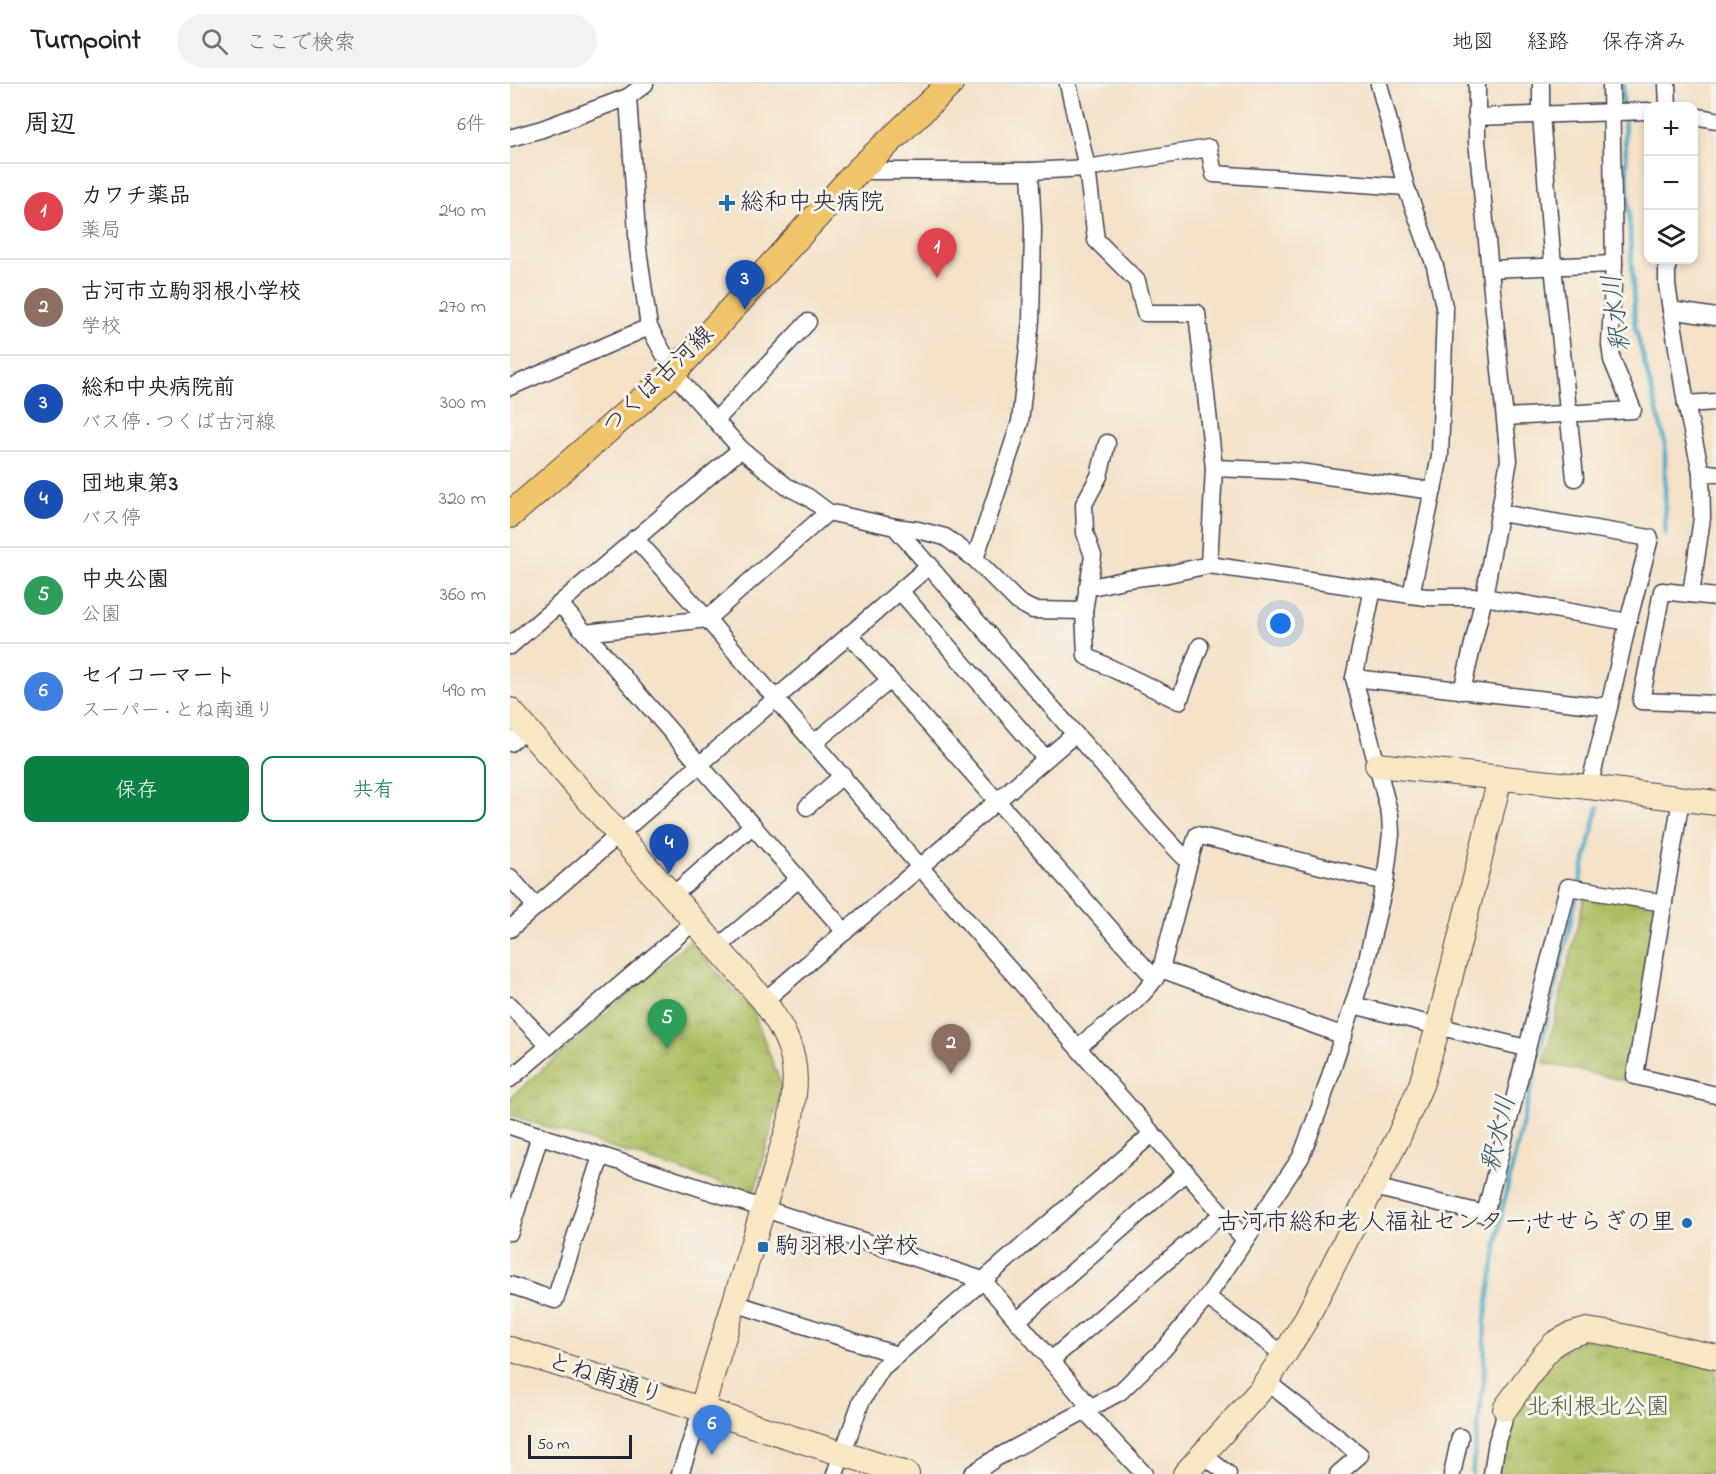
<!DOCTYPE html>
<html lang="ja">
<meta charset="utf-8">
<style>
:root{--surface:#fff;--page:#f2f2f2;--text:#222;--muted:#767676;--line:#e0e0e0;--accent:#0b8043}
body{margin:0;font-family:"Indie Flower","Klee One",sans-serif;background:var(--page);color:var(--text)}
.controls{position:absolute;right:18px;top:18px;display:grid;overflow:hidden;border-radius:12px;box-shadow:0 3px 9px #0003}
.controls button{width:54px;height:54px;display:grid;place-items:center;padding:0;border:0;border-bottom:2px solid var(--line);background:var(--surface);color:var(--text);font:30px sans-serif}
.scale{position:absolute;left:18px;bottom:15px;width:104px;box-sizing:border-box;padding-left:6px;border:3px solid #22223b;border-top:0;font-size:16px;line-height:21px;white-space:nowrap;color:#22223b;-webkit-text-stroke:4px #f7f3e8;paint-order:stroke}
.you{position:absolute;left:771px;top:540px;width:21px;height:21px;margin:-15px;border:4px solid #fff;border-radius:50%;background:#1a73e8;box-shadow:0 0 0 9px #1a73e833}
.badge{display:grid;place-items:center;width:39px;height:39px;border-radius:50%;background:var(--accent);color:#fff;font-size:20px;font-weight:700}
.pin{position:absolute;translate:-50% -50px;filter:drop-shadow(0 2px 3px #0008)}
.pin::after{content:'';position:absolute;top:32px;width:21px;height:18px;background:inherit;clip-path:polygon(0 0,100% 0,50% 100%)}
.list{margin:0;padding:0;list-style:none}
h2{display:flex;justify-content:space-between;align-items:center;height:78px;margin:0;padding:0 24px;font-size:26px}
h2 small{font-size:20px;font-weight:400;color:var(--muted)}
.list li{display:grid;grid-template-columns:39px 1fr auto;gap:18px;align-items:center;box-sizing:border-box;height:96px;padding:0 24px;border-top:2px solid var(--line)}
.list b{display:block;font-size:22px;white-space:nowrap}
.list p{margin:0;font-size:20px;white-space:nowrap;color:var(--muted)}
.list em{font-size:20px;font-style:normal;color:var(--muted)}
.actions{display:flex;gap:12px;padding:18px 24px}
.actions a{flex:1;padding:14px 0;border:2px solid var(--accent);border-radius:12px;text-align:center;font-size:21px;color:var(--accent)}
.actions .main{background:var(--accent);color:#fff}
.icon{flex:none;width:33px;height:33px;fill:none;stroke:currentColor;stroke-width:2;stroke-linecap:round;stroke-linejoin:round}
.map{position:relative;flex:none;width:1206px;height:1390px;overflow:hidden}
header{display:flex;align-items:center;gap:36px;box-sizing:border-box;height:84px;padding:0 30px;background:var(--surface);border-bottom:2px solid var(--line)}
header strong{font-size:28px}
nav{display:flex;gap:33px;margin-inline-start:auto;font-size:21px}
.search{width:420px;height:54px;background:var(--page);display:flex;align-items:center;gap:15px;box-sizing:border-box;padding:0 21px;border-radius:33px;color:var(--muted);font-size:22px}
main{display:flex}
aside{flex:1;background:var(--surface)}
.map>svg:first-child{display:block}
</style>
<header>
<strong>Turnpoint</strong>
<div class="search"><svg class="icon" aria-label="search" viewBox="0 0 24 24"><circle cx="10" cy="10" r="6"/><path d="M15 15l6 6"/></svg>ここで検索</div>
<nav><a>地図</a><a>経路</a><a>保存済み</a></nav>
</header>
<main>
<aside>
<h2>周辺<small>6件</small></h2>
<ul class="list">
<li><span class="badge" style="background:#e0444e">1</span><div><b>カワチ薬品</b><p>薬局</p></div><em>240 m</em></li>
<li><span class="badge" style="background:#8d6e63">2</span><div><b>古河市立駒羽根小学校</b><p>学校</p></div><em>270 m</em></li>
<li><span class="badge" style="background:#1a4fb4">3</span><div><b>総和中央病院前</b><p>バス停 · つくば古河線</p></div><em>300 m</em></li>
<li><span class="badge" style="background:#1a4fb4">4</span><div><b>団地東第3</b><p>バス停</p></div><em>320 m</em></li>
<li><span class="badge" style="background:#2e9e5b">5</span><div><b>中央公園</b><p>公園</p></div><em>360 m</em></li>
<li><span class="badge" style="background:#3f7fe0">6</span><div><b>セイコーマート</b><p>スーパー · とね南通り</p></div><em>490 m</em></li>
</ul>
<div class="actions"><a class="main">保存</a><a>共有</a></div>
</aside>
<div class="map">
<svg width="1206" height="1390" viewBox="0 0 1206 1390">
<defs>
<pattern id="park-tufts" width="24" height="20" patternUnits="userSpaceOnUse" patternTransform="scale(1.5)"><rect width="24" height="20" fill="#acbe62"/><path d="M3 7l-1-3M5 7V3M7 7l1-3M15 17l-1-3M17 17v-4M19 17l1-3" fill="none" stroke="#8c9a52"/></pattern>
</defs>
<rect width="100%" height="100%" fill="#f7f3e8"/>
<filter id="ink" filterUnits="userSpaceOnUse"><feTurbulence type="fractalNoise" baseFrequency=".0167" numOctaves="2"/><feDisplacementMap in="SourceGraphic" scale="12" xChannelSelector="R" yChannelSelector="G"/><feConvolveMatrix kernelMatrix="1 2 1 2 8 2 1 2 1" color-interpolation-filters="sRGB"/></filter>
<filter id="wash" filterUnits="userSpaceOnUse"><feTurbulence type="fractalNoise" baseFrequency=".008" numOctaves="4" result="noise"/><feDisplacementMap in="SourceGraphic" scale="24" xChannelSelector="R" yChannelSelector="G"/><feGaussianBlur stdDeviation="1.35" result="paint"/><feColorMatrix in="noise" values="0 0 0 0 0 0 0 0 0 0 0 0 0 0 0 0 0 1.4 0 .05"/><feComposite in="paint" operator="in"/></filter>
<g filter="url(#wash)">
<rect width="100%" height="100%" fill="#f4e1c8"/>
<g fill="url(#park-tufts)" stroke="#67704e" stroke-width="1.5">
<polygon points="1076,806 1153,823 1122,998 1034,979"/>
<polygon points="179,857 243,927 272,1003 244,1110 0,1031 0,1014"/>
<polygon points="1076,1255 1206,1283 1206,1390 986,1390 1003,1331 1042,1273"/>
</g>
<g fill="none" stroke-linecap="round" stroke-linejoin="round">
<g stroke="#46adc6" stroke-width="4.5">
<polyline points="1113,0 1113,24"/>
<polyline points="1114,33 1125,242 1155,358 1155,450"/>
<polyline points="962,1390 974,1293 975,1237 992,1126 1088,723"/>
</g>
</g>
</g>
<g filter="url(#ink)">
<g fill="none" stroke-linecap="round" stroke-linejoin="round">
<defs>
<g id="street">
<polyline points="135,0 118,13 128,165 139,243 164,288 178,306 231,365 276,402 298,413 318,428 385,443 408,446 435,453 465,475 508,518 523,526 574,527"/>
<polyline points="558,0 577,84 586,156 627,197 635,229 687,229 704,384 699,481"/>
<polyline points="1031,0 1031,31 1043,182 1065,394"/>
<polyline points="1157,0 1158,22"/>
<polyline points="1184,32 1206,36"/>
<polyline points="966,33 1138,27"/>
<polyline points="0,54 32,45 118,13"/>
<polyline points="348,87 520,87 577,84 699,64 704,90 896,103"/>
<polyline points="1157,176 1157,201 1176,320 1191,388 1206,390"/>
<polyline points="980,185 1104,180"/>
<polyline points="1161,226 1206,233"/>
<polyline points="0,303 139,243"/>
<polyline points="1176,320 1206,318"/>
<polyline points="996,333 1123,326 1102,276 1100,261 1104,180 1101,0"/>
<polyline points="206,336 298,238"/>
<polyline points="597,359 589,392 574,420 575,449 583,472 574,527 576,572 669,617 690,562"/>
<polyline points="704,384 782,387 923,407"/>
<polyline points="990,429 1140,454 1118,538 1099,623"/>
<path d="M385 443 565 650C604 692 638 738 679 778L651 885C633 918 597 939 568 963"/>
<polyline points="125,454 197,535 411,784 735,1156"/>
<polyline points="465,475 510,338 521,236 523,145 520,87"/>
<polyline points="577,504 618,495 658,490 699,481 901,511 930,372 935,227 925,182 896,103 869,0"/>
<polyline points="390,507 535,674"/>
<polyline points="1181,510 1192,434 1191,388"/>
<polyline points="901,511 916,513 974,513 1118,538"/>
<polyline points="1206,513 1152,507 1131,617 1206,620"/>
<polyline points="50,520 335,848"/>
<polyline points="75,549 197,535 318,428"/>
<polyline points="339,550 645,895"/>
<polyline points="0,562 231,365"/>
<polyline points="844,594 1099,623 1079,703"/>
<polyline points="952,607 974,513 999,376 967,57 967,0"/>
<polyline points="0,659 17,645"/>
<polyline points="304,659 380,596"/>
<polyline points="1171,715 1125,992 1206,1011"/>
<polyline points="297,723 333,691"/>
<polyline points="679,778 687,751 875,798"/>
<polyline points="0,793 26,823"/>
<polyline points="162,812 243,741"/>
<polyline points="0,845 420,481"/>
<polyline points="207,864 289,795"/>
<polyline points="651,885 834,952"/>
<polyline points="254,917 565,650"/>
<polyline points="0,921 39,962"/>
<polyline points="843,921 1016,964"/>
<polyline points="0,995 184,838"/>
<polyline points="0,1042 473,1196 580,1323"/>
<polyline points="864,1103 975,1130 1058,803 1154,819"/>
<polyline points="0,1148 30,1051"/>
<polyline points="0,1201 45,1216 91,1072"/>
<polyline points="697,1213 774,1271"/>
<polyline points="224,1219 387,1271"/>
<polyline points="507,1237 675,1089"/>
<polyline points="541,1276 712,1130"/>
<polyline points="757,1298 850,1371 828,1390"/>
<polyline points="574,1326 634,1390"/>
<polyline points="692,1370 718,1390"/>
<polyline points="170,1390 191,1327"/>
<polyline points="325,1390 351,1318 372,1284 642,1050"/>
<polyline points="462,1390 486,1374 610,1308 654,1265 697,1213 791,1073 810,1023 855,884 875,798 881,750 880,731 844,594 863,505"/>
<polyline points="942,1390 950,1353"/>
<polyline points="982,1390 987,1357 993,1339 995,1325"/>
</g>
<g id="secondary">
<path d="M0 626 254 917C286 962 290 984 280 1038L191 1327"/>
<polyline points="867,681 1079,703 1206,719"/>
<polyline points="0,1265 397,1390"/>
<polyline points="995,1325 1033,1272 1045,1259 1060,1251 1077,1246 1103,1250 1206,1273"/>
<polyline points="675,1390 749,1308 774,1271 795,1237 888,1054 911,1001 928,943 990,694"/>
</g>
<polyline id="primary" points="0,431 164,288 348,87 440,0"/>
</defs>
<use href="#street" stroke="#423f50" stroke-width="19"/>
<use href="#secondary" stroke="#423f50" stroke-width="26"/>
<use href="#primary" stroke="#423f50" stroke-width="28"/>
<use href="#street" stroke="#fff" stroke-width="16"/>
<use href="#secondary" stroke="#f9e7c3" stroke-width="24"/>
<use href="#primary" stroke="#f0c469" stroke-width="26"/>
</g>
</g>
<g fill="#1f6fb2" stroke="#f7f3e8" stroke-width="2">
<path d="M214 110h6v6h6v6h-6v6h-6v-6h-6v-6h6z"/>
<circle cx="1177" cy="1139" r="6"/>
<rect x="247" y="1157" width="12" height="12" rx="3"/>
</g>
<g text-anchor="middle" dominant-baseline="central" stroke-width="6" stroke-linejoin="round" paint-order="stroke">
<g font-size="24" fill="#22223b" stroke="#f7f3e8" text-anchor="start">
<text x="230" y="119">総和中央病院</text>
<text x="1165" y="1139" text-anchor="end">古河市総和老人福祉センター;せせらぎの里</text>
<text x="265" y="1163">駒羽根小学校</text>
</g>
<g font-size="24" fill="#22223b" stroke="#f7f3e8">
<text transform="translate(149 297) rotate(-44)">つくば古河線</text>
<text transform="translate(95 1296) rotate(18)">とね南通り</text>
</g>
<g font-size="24" fill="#525949" stroke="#f7f3e8">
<text x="1088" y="1324">北利根北公園</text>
</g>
<g font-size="26" font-style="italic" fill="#305a73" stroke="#f7f3e8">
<text transform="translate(1108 229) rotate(-97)">釈水川</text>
<text transform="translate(990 1050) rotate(-77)">釈水川</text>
</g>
</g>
</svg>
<div class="controls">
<button>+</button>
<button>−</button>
<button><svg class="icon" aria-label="layers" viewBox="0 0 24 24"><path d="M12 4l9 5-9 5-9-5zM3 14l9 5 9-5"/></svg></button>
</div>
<div class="scale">50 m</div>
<div class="you"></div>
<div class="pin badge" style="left:427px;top:194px;background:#e0444e">1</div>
<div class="pin badge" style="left:441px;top:990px;background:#8d6e63">2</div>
<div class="pin badge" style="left:235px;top:226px;background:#1a4fb4">3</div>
<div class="pin badge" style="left:159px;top:790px;background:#1a4fb4">4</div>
<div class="pin badge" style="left:157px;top:965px;background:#2e9e5b">5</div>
<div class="pin badge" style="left:202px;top:1371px;background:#3f7fe0">6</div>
</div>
</main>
